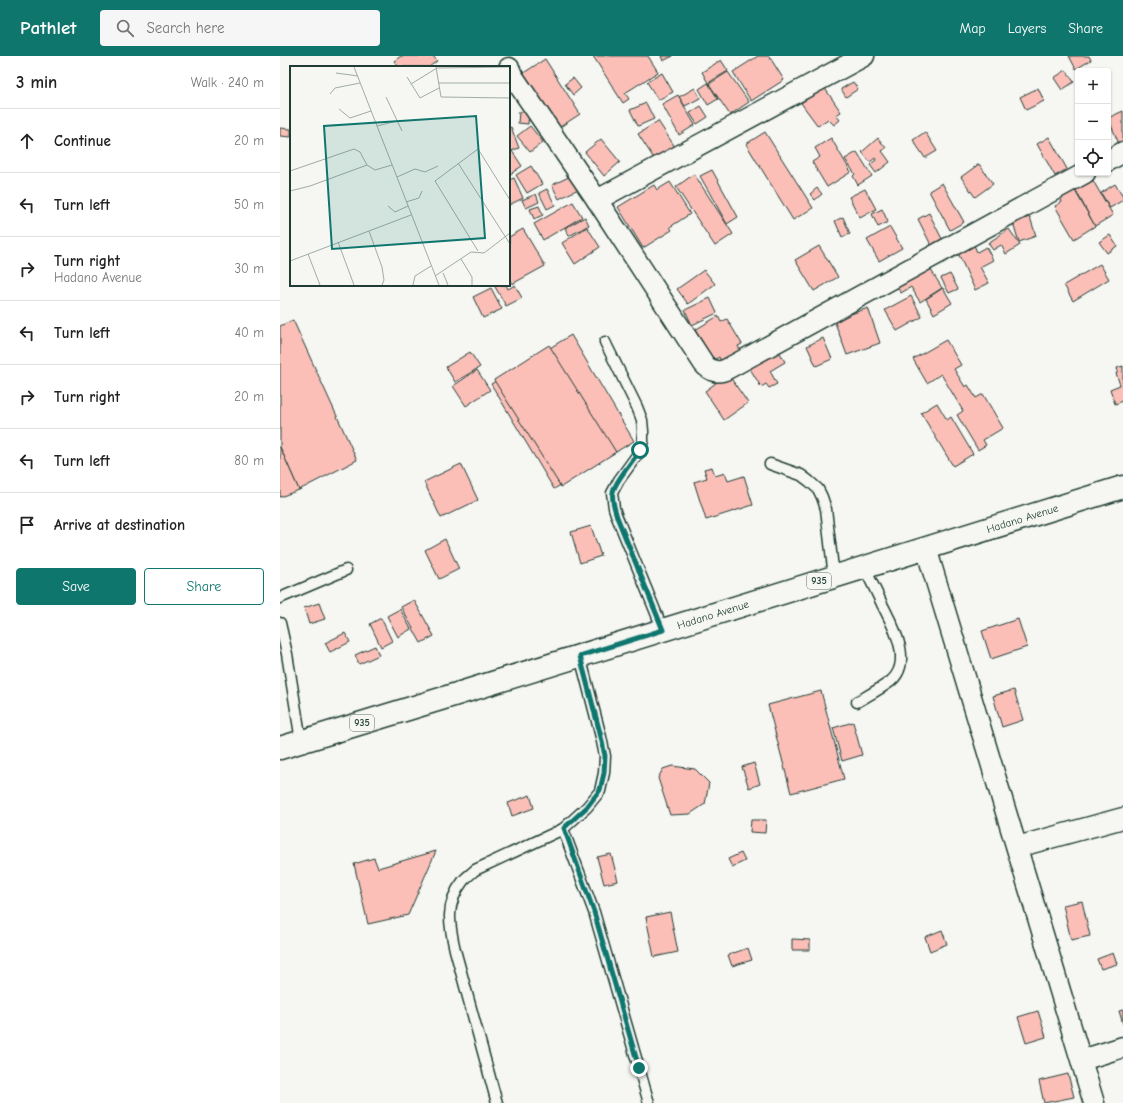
<!DOCTYPE html>
<meta charset="utf-8">
<style>
:root{--surface:#fff;--page:#f6f6f6;--text:#222;--muted:#767676;--line:#e0e0e0;--accent:#0f766e}
body{margin:0;font-family:"Comic Neue",sans-serif;background:var(--page);color:var(--text)}
.controls{position:absolute;right:12px;top:12px;display:grid;overflow:hidden;border-radius:4px;box-shadow:0 1px 3px #0004}
.controls button{width:36px;height:36px;display:grid;place-items:center;padding:0;border:0;border-bottom:1px solid var(--line);background:var(--surface);color:var(--text);font:20px sans-serif}
.stop{position:absolute;width:12px;height:12px;margin:-9px;border:3px solid #0f766e;border-radius:50%;background:#fff}
.stop.end{background:#0f766e;border-color:#fff;box-shadow:0 1px 4px #0008}
.list{margin:0;padding:0;list-style:none}
h2{display:flex;justify-content:space-between;align-items:center;height:52px;margin:0;padding:0 16px;font-size:17px}
h2 small{font-size:13px;font-weight:400;color:var(--muted)}
.list li{display:grid;grid-template-columns:26px 1fr auto;gap:12px;align-items:center;box-sizing:border-box;height:64px;padding:0 16px;border-top:1px solid var(--line)}
.list b{display:block;font-size:15px;white-space:nowrap}
.list p{margin:0;font-size:13px;white-space:nowrap;color:var(--muted)}
.list em{font-size:13px;font-style:normal;color:var(--muted)}
.actions{display:flex;gap:8px;padding:12px 16px}
.actions a{flex:1;padding:9px 0;border:1px solid var(--accent);border-radius:4px;text-align:center;font-size:14px;color:var(--accent)}
.actions .main{background:var(--accent);color:#fff}
.icon{flex:none;width:22px;height:22px;fill:none;stroke:currentColor;stroke-width:2;stroke-linecap:round;stroke-linejoin:round}
.map{position:relative;flex:none;width:843px;height:1047px;overflow:hidden}
header{display:flex;align-items:center;gap:24px;box-sizing:border-box;height:56px;padding:0 20px;background:var(--accent);color:#fff}
header strong{font-size:19px}
nav{display:flex;gap:22px;margin-inline-start:auto;font-size:14px}
.search{width:280px;height:36px;background:var(--page);display:flex;align-items:center;gap:10px;box-sizing:border-box;padding:0 14px;border-radius:4px;color:var(--muted);font-size:15px}
main{display:flex}
aside{flex:1;background:var(--surface)}
.map>svg:first-child{display:block}
</style>
<header>
<strong>Pathlet</strong>
<div class="search"><svg class="icon" aria-label="search" viewBox="0 0 24 24"><circle cx="10" cy="10" r="6"/><path d="M15 15l6 6"/></svg>Search here</div>
<nav><a>Map</a><a>Layers</a><a>Share</a></nav>
</header>
<main>
<aside>
<h2>3 min<small>Walk · 240 m</small></h2>
<ul class="list">
<li><svg class="icon" aria-label="ahead" viewBox="0 0 24 24"><path d="M12 20V5M6 11l6-6 6 6"/></svg><div><b>Continue</b></div><em>20 m</em></li>
<li><svg class="icon" aria-label="left" viewBox="0 0 24 24"><path d="M17 20v-9H6M10 6l-5 5 5 5"/></svg><div><b>Turn left</b></div><em>50 m</em></li>
<li><svg class="icon" aria-label="right" viewBox="0 0 24 24"><path d="M7 20v-9h11M14 6l5 5-5 5"/></svg><div><b>Turn right</b><p>Hadano Avenue</p></div><em>30 m</em></li>
<li><svg class="icon" aria-label="left" viewBox="0 0 24 24"><path d="M17 20v-9H6M10 6l-5 5 5 5"/></svg><div><b>Turn left</b></div><em>40 m</em></li>
<li><svg class="icon" aria-label="right" viewBox="0 0 24 24"><path d="M7 20v-9h11M14 6l5 5-5 5"/></svg><div><b>Turn right</b></div><em>20 m</em></li>
<li><svg class="icon" aria-label="left" viewBox="0 0 24 24"><path d="M17 20v-9H6M10 6l-5 5 5 5"/></svg><div><b>Turn left</b></div><em>80 m</em></li>
<li><svg class="icon" aria-label="arrive" viewBox="0 0 24 24"><path d="M6 21V4h12l-3 4 3 4H6"/></svg><div><b>Arrive at destination</b></div></li>
</ul>
<div class="actions"><a class="main">Save</a><a>Share</a></div>
</aside>
<div class="map">
<svg width="843" height="1047" viewBox="0 0 843 1047">
<rect width="100%" height="100%" fill="#f6f6f2"/>
<filter id="ink" filterUnits="userSpaceOnUse"><feTurbulence type="fractalNoise" baseFrequency=".025" numOctaves="2"/><feDisplacementMap in="SourceGraphic" scale="8" xChannelSelector="R" yChannelSelector="G"/><feConvolveMatrix kernelMatrix="1 2 1 2 8 2 1 2 1" color-interpolation-filters="sRGB"/></filter>
<g filter="url(#ink)">
<g fill="#fbbfb8" stroke="#1f3d34">
<polygon points="121,0 153,0 157,5 149,11 119,11 114,5"/>
<polygon points="313,0 368,0 378,16 345,37 349,43 343,47"/>
<polygon points="381,0 393,0 383,5"/>
<polygon points="478,0 489,0 504,24 471,45 453,16"/>
<polygon points="789,0 809,0 811,4 796,13"/>
<polygon points="265,3 300,58 277,73 242,18"/>
<polygon points="441,4 448,15 428,27 422,16"/>
<polygon points="786,14 794,26 782,34 774,22"/>
<polygon points="448,16 469,46 450,59 429,28"/>
<polygon points="382,17 393,36 378,44 367,26"/>
<polygon points="293,22 301,32 293,39 285,28"/>
<polygon points="573,26 578,33 566,41 561,33"/>
<polygon points="428,27 438,43 428,49 419,33"/>
<polygon points="544,31 561,56 556,59 560,64 554,69 548,63 538,70 521,47"/>
<polygon points="415,32 420,42 405,50 399,41"/>
<polygon points="758,32 764,45 746,54 740,41"/>
<polygon points="398,39 415,69 399,79 382,48"/>
<polygon points="366,47 374,63 358,70 350,54"/>
<polygon points="421,50 428,61 417,68 410,57"/>
<polygon points="843,55 843,86 839,88 828,62"/>
<polygon points="239,56 249,57 248,68 238,67"/>
<polygon points="378,65 395,91 375,104 358,78"/>
<polygon points="250,70 263,86 250,96 237,80"/>
<polygon points="231,71 239,92 229,96 229,72"/>
<polygon points="0,72 11,73 11,81 0,80"/>
<polygon points="485,76 533,152 513,164 466,88"/>
<polygon points="645,76 657,95 645,102 633,84"/>
<polygon points="769,81 787,113 775,120 757,88"/>
<polygon points="551,82 571,116 547,131 532,106 540,101 535,92"/>
<polygon points="598,82 606,92 602,95 610,106 596,117 590,109 596,104 595,102 590,106 582,96"/>
<polygon points="321,83 340,106 324,120 305,96"/>
<polygon points="232,95 242,110 229,119 229,97"/>
<polygon points="577,96 592,120 578,129 573,120 575,118 565,103"/>
<polygon points="699,108 713,128 695,141 681,121"/>
<polygon points="251,110 262,128 247,137 236,119"/>
<polygon points="432,114 458,161 447,168 420,120"/>
<polygon points="295,118 302,131 279,143 272,129"/>
<polygon points="414,118 453,178 435,190 396,131"/>
<polygon points="234,122 243,142 229,149 229,124"/>
<polygon points="812,123 833,159 815,170 795,133"/>
<polygon points="390,126 410,158 390,171 392,174 363,192 338,151 374,129 377,134"/>
<polygon points="662,127 684,166 670,174 649,135"/>
<polygon points="835,128 843,141 843,144 830,152 821,137"/>
<polygon points="537,132 542,138 535,144 530,138"/>
<polygon points="267,133 275,149 267,153 259,137"/>
<polygon points="585,133 596,153 580,162 569,141"/>
<polygon points="794,133 815,170 794,183 775,150 782,146 780,141"/>
<polygon points="256,138 259,146 246,152 242,144"/>
<polygon points="293,146 302,161 263,184 254,168"/>
<polygon points="259,150 263,159 254,163 250,153"/>
<polygon points="602,153 608,166 598,171 592,158"/>
<polygon points="649,157 662,183 651,189 638,163"/>
<polygon points="305,161 309,169 289,180 285,172"/>
<polygon points="563,161 570,178 562,181 555,165"/>
<polygon points="750,161 756,180 739,186 733,167"/>
<polygon points="307,171 320,191 295,208 282,187"/>
<polygon points="610,171 622,192 599,205 587,184"/>
<polygon points="243,173 265,210 232,228 229,222 229,181"/>
<polygon points="729,173 740,189 726,198 721,189 713,194 708,187"/>
<polygon points="830,179 837,190 827,197 819,186"/>
<polygon points="694,189 697,196 706,191 713,204 700,211 709,227 695,234 678,197"/>
<polygon points="539,190 558,221 534,235 515,204"/>
<polygon points="820,208 829,223 793,245 784,229"/>
<polygon points="648,209 662,232 640,246 631,231 621,237 615,228"/>
<polygon points="424,214 435,228 408,248 397,233"/>
<polygon points="670,218 678,233 669,237 661,222"/>
<polygon points="214,229 226,229 228,233 235,229 242,242 226,250"/>
<polygon points="211,232 222,253 203,262 193,241"/>
<polygon points="663,232 672,247 654,258 646,243"/>
<polygon points="631,240 642,261 617,275 605,254"/>
<polygon points="430,242 437,257 412,269 405,254"/>
<polygon points="588,252 600,287 567,299 554,264"/>
<polygon points="438,260 441,266 447,263 462,288 458,290 460,294 441,306 439,301 434,304 415,274"/>
<polygon points="13,264 77,404 19,434 0,391 0,270"/>
<polygon points="291,279 354,385 274,433 211,328"/>
<polygon points="543,282 552,303 536,310 527,290"/>
<polygon points="666,284 681,309 674,313 685,331 688,329 696,342 703,338 723,372 703,384 706,389 698,394 677,359 683,355 661,318 647,327 633,303"/>
<polygon points="269,289 336,396 281,431 214,324"/>
<polygon points="499,295 505,306 490,315 497,328 489,332 486,328 481,331 466,306"/>
<polygon points="190,296 200,311 175,326 166,311"/>
<polygon points="843,310 843,345 835,348 830,333 840,329 836,317 838,316 837,312"/>
<polygon points="197,314 210,334 186,350 173,330"/>
<polygon points="448,318 468,347 444,364 425,335"/>
<polygon points="657,347 667,364 671,361 693,398 673,410 641,357"/>
<polygon points="0,391 19,434 0,441"/>
<polygon points="181,408 198,444 161,462 144,426"/>
<polygon points="432,411 435,420 445,417 448,425 464,420 473,449 426,464 414,426 427,422 424,413"/>
<polygon points="311,470 321,500 300,507 291,476"/>
<polygon points="165,483 179,513 159,523 145,494"/>
<polygon points="134,544 154,580 141,587 121,551"/>
<polygon points="39,547 45,563 29,568 24,552"/>
<polygon points="120,553 131,573 118,581 107,560"/>
<polygon points="101,562 112,585 101,591 90,568"/>
<polygon points="738,563 747,591 711,603 702,575"/>
<polygon points="65,577 70,586 50,596 45,587"/>
<polygon points="95,590 99,599 79,608 75,599"/>
<polygon points="734,634 743,664 722,671 713,640"/>
<polygon points="541,635 564,723 511,737 488,649"/>
<polygon points="573,666 582,699 562,705 553,672"/>
<polygon points="474,707 480,728 469,732 462,711"/>
<polygon points="392,710 415,713 429,727 425,748 410,758 390,759 378,722 383,713"/>
<polygon points="250,739 254,752 232,760 228,747"/>
<polygon points="471,764 486,764 485,777 470,776"/>
<polygon points="156,795 128,859 88,868 74,808 94,802 98,812"/>
<polygon points="461,797 465,805 452,811 448,803"/>
<polygon points="331,798 338,825 324,828 317,801"/>
<polygon points="802,845 810,880 791,884 783,849"/>
<polygon points="390,856 398,896 374,901 366,861"/>
<polygon points="662,874 667,888 650,895 645,881"/>
<polygon points="512,883 530,884 530,894 512,894"/>
<polygon points="468,892 472,904 452,910 448,899"/>
<polygon points="833,897 837,908 821,913 817,903"/>
<polygon points="843,954 843,968 839,955"/>
<polygon points="758,955 766,981 746,987 738,961"/>
<polygon points="788,1018 794,1041 764,1047 759,1025"/>
</g>
<g fill="none" stroke-linecap="round" stroke-linejoin="round">
<defs>
<g id="service">
<polyline points="325,286 357,351 362,364 363,375 363,385 360,395 339,424 332,437 334,452 337,461 383,574"/>
<polyline points="490,408 521,419 529,425 538,433 542,441 546,453 554,521"/>
<polyline points="0,542 66,514"/>
<polyline points="0,567 7,598 21,685"/>
<polyline points="300,600 321,681 325,700 324,717 320,735 307,751 283,773 314,856 369,1047"/>
<path d="M577 646C587 640 602 632 611 625 634 605 612 568 602 548 596 535 590 523 584 511"/>
<path d="M217 1047 175 894C169 868 165 848 183 825 186 821 191 818 195 814L283 773"/>
</g>
<g id="minor">
<path d="M229 12 232 19 317 144 424 308C430 315 438 318 447 313L805 117"/>
<polyline points="828,105 843,96"/>
<polyline points="317,144 584,0"/>
<polyline points="646,492 814,1047"/>
<polyline points="737,791 843,762"/>
<polyline points="802,1004 843,991"/>
</g>
<g id="primary">
<path id="s1" d="M0 692 164 642 843 431"/>
</g>
</defs>
<use href="#service" stroke="#1f3d34" stroke-width="13"/>
<use href="#minor" stroke="#1f3d34" stroke-width="23"/>
<use href="#primary" stroke="#1f3d34" stroke-width="25"/>
<use href="#service" stroke="#f6f6f2" stroke-width="10"/>
<use href="#minor" stroke="#f6f6f2" stroke-width="20"/>
<use href="#primary" stroke="#f6f6f2" stroke-width="22"/>
</g>
</g>
<g fill="none" stroke-linecap="round" stroke-linejoin="round" filter="url(#ink)">
<path stroke="#0f766e" stroke-width="5" d="M359 1012 314 856 284 772 307 751 320 734 324 717 325 700 321 681 300 600 383 574 337 461C335 453 331 444 333 436 335 425 353 405 360 394"/>
</g>
<g text-anchor="middle" dominant-baseline="central" stroke-width="4" stroke-linejoin="round" paint-order="stroke">
<g fill="#f6f6f2" stroke="#60746d" stroke-width="1">
<rect x="527" y="517" width="24" height="16" rx="3"/>
<rect x="70" y="659" width="24" height="16" rx="3"/>
</g>
<g font-size="10" font-weight="bold" fill="#1f3d34">
<text x="539" y="525">935</text>
<text x="82" y="667">935</text>
</g>
<g font-size="11" fill="#1f3d34" stroke="#f6f6f2">
<text stroke="none"><textPath href="#s1" startOffset="777">Hadano Avenue</textPath></text>
<text stroke="none"><textPath href="#s1" startOffset="453">Hadano Avenue</textPath></text>
</g>
</g>
<g transform="translate(10 10)">
<rect width="220" height="220" fill="#f6f6f2"/>
<path fill="none" stroke="#a0aca6" stroke-width="1" d="M64 1 149 219M146 1 151 31 220 32M46 7 68 10M117 11 130 32 149 22M148 17H220M121 18 147 2 220 1M40 28 45 22 70 17M96 31 112 65M49 43 60 52 81 45M87 60 107 55M168 97 220 178M0 105 64 83 70 86 77 99M107 111 125 103 135 106 148 100M0 125 20 120 77 99 85 104 102 99M116 136 129 132 132 125M98 140 105 146 118 140M79 165 92 201 94 214 92 219M48 176 64 219M188 185 145 115 188 83 220 134M18 188 30 219M171 193 182 211V219M0 195 121 149M153 207 158 219M145 210 181 186 194 187 220 167M123 219 125 210 141 200"/>
<path fill="#0f766e" fill-opacity="0.15" stroke="#0f766e" stroke-width="2" d="M186 50 195 172 42 183 34 60Z"/>
<rect width="220" height="220" fill="none" stroke="#1f3d34" stroke-width="2"/>
</g>
</svg>
<div class="controls">
<button>+</button>
<button>−</button>
<button><svg class="icon" aria-label="locate" viewBox="0 0 24 24"><circle cx="12" cy="12" r="6"/><path d="M12 2v4M12 18v4M2 12h4M18 12h4"/></svg></button>
</div>
<div class="stop" style="left:360px;top:394px"></div>
<div class="stop end" style="left:359px;top:1012px"></div>
</div>
</main>
